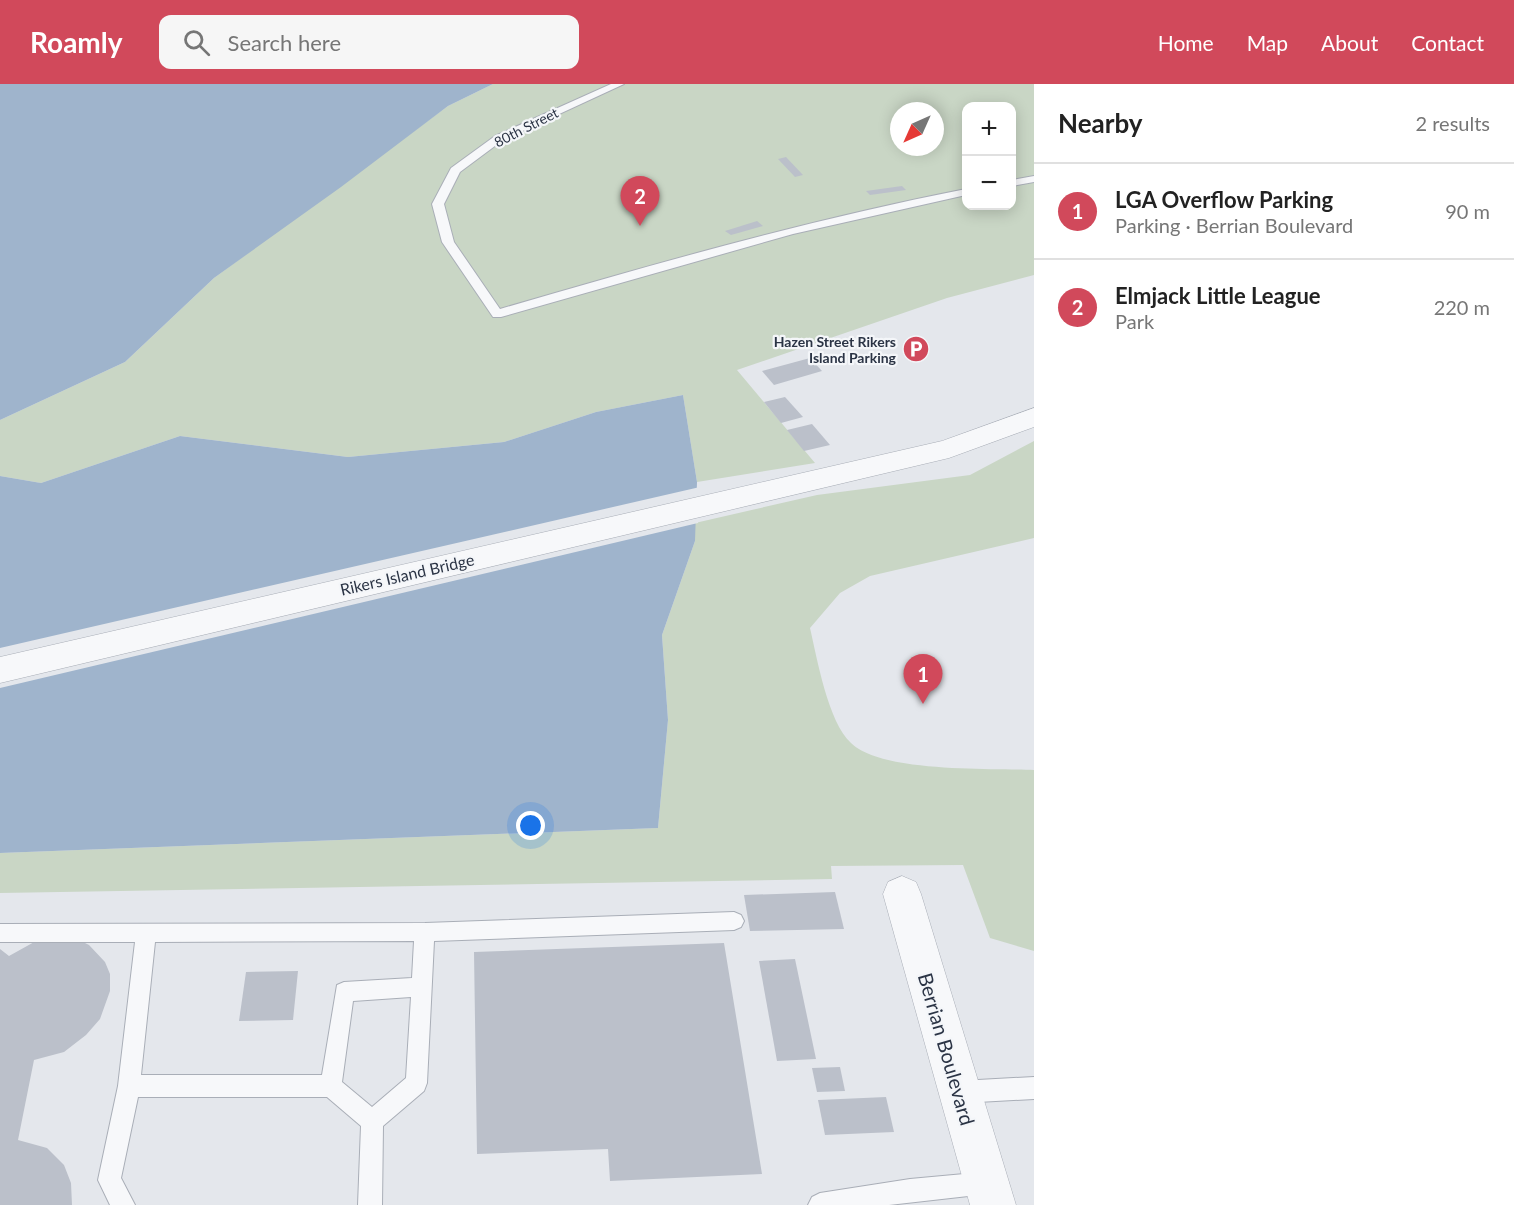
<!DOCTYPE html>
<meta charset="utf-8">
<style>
:root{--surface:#fff;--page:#f6f6f6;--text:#222;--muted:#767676;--line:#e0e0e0;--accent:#d1495b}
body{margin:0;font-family:Lato,sans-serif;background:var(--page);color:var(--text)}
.controls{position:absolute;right:18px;top:18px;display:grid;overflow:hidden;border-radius:12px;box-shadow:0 3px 15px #0003}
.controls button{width:54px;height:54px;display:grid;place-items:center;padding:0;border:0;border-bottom:2px solid var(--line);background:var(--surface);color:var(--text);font:30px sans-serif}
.compass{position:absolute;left:890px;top:18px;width:54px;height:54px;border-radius:50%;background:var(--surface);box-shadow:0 3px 15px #0003;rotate:225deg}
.you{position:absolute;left:531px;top:742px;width:21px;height:21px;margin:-15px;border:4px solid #fff;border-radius:50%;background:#1a73e8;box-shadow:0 0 0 9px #1a73e833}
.badge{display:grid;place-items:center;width:39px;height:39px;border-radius:50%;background:var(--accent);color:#fff;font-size:20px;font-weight:700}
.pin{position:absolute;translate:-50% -50px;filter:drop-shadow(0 2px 3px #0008)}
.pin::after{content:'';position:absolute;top:32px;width:21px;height:18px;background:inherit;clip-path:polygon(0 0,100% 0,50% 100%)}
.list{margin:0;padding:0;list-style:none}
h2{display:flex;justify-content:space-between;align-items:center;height:78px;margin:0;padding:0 24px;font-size:26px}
h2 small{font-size:20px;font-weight:400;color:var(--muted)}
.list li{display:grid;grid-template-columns:39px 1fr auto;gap:18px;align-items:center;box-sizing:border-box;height:96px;padding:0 24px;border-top:2px solid var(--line)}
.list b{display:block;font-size:22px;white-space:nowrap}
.list p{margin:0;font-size:20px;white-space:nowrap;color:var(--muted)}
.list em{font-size:20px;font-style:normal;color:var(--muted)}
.icon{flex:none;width:33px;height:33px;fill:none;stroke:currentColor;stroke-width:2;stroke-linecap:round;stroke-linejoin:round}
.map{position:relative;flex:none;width:1034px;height:1121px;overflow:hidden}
header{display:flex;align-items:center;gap:36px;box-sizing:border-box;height:84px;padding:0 30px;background:var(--accent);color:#fff}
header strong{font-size:28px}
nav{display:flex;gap:33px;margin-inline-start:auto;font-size:21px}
.search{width:420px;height:54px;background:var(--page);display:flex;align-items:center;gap:15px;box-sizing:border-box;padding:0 21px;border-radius:12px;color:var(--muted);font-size:22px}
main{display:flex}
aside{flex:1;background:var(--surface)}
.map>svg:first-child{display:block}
</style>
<header>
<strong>Roamly</strong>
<div class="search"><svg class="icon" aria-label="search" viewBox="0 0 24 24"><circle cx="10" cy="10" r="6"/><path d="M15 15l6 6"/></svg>Search here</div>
<nav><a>Home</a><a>Map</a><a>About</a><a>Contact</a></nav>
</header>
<main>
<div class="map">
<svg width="1034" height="1121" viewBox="0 0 1034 1121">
<rect width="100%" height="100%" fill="#e4e7ec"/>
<g fill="#c9d6c5" fill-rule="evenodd">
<path d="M493 0H1034V191L947 214 737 286 815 379 697 398 683 311 596 328 504 358 348 373 180 352 41 399 0 392V336L125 278 214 194 448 22ZM966 22H1012V122H966ZM899 27H935V63H899Z"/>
<path d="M1034 357V454L870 492 840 509 810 544C817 574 828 638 851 659 882 689 991 684 1034 686V867L990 854 963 781 831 782 832 795 0 809V769L658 744 668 636 662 551 695 457V439L817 411 970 391Z"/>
</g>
<g fill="#9fb4cc">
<polygon points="0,0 493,0 448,22 341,103 214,194 125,278 0,336"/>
<polygon points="683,311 697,398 695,457 662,551 668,636 658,744 0,769 0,392 41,399 180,352 348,373 504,358 596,328"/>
</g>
<polygon fill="#e4e7ec" points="700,403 698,439 0,604 0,564"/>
<g fill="#bbc0ca">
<polygon points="786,73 803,91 795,93 778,75"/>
<polygon points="902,102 906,106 870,111 866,107"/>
<polygon points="757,137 763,142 731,151 725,147"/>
<polygon points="810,274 822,287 774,301 762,287"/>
<polygon points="785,313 803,333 781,339 764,318"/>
<polygon points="812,340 830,361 804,367 787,346"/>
<polygon points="835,808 844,845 750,847 744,811"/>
<polygon points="36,857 81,857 89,861 105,878 110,890 110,907 100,935 86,951 64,968 34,976 18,1056 47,1064 64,1081 71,1099 72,1121 0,1121 0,865 9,872"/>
<polygon points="724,859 762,1090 610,1097 608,1065 477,1070 474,868"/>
<polygon points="795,875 816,975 777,977 759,877"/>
<polygon points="298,887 293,936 239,937 246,888"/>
<polygon points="840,983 845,1007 817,1008 812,984"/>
<polygon points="886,1013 894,1048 825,1051 818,1016"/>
</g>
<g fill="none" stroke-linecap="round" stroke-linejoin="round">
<defs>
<g id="service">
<path d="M611 0H624L503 56 460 88 444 120 454 158 500 225C654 180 808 136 966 105V111L793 150 501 233H493L442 158 432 120 451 84 495 52Z"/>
<polygon points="1034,92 1034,98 1012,102 1012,96"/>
<path d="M734 828 741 831 744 837 741 843 734 846 434 857 427 999 424 1007 383 1042 382 1121H358L361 1042 327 1013H138L121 1094 135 1121H110L98 1096 118 1002 135 858H0V840L425 839ZM414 857 412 894 344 898 337 901 322 991H141L155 858ZM411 913 406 994 372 1023 342 998 353 917Z"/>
<polygon points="1034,993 1034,1015 960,1019 952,1016 949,1008 952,1000 960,997"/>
<polygon points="986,1088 994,1091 997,1099 994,1107 986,1110 889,1121 808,1121 812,1113 820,1109 910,1095"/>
</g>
<g id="minor">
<polygon points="1034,324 1034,343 949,374 0,599 0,573 942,357"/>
<polygon points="902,792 916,798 921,810 1016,1121 970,1121 883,810 888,798"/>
</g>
</defs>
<use href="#service" stroke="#a9aeb7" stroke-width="2"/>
<use href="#minor" stroke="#a9aeb7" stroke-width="1"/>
<use href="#service" fill="#f7f8fa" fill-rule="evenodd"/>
<use href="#minor" fill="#f7f8fa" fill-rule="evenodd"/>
</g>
<defs>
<symbol id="parking-disc" viewBox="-11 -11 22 22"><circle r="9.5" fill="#d1495b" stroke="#f4f6f9"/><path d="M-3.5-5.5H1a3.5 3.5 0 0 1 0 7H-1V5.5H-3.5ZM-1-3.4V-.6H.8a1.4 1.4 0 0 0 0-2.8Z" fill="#fff"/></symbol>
</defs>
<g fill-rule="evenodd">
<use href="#parking-disc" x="901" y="250" width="30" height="30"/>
</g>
<g text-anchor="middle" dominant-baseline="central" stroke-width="4.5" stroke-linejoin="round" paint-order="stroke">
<g font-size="14" fill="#2b3445" stroke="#f4f6f9">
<text transform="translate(526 43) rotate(-27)">80th Street</text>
</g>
<g font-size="14" font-weight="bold" fill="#2b3445" stroke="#f4f6f9" text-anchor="end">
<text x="896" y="257">Hazen Street Rikers<tspan x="896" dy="16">Island Parking</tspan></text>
</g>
<g font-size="16" fill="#2b3445" stroke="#f4f6f9">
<text transform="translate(407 490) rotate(-13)">Rikers Island Bridge</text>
</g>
<g font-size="20" fill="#2b3445" stroke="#f4f6f9">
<text transform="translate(947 965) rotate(74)">Berrian Boulevard</text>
</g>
</g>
</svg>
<div class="controls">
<button>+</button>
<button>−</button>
</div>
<svg class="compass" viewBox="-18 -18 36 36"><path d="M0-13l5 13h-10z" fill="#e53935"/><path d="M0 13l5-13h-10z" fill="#767676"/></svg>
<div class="you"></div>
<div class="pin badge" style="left:923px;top:620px">1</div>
<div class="pin badge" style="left:640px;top:142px">2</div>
</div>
<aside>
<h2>Nearby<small>2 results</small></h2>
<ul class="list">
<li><span class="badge">1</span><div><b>LGA Overflow Parking</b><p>Parking · Berrian Boulevard</p></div><em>90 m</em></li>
<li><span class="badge">2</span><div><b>Elmjack Little League</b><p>Park</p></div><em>220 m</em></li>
</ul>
</aside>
</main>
